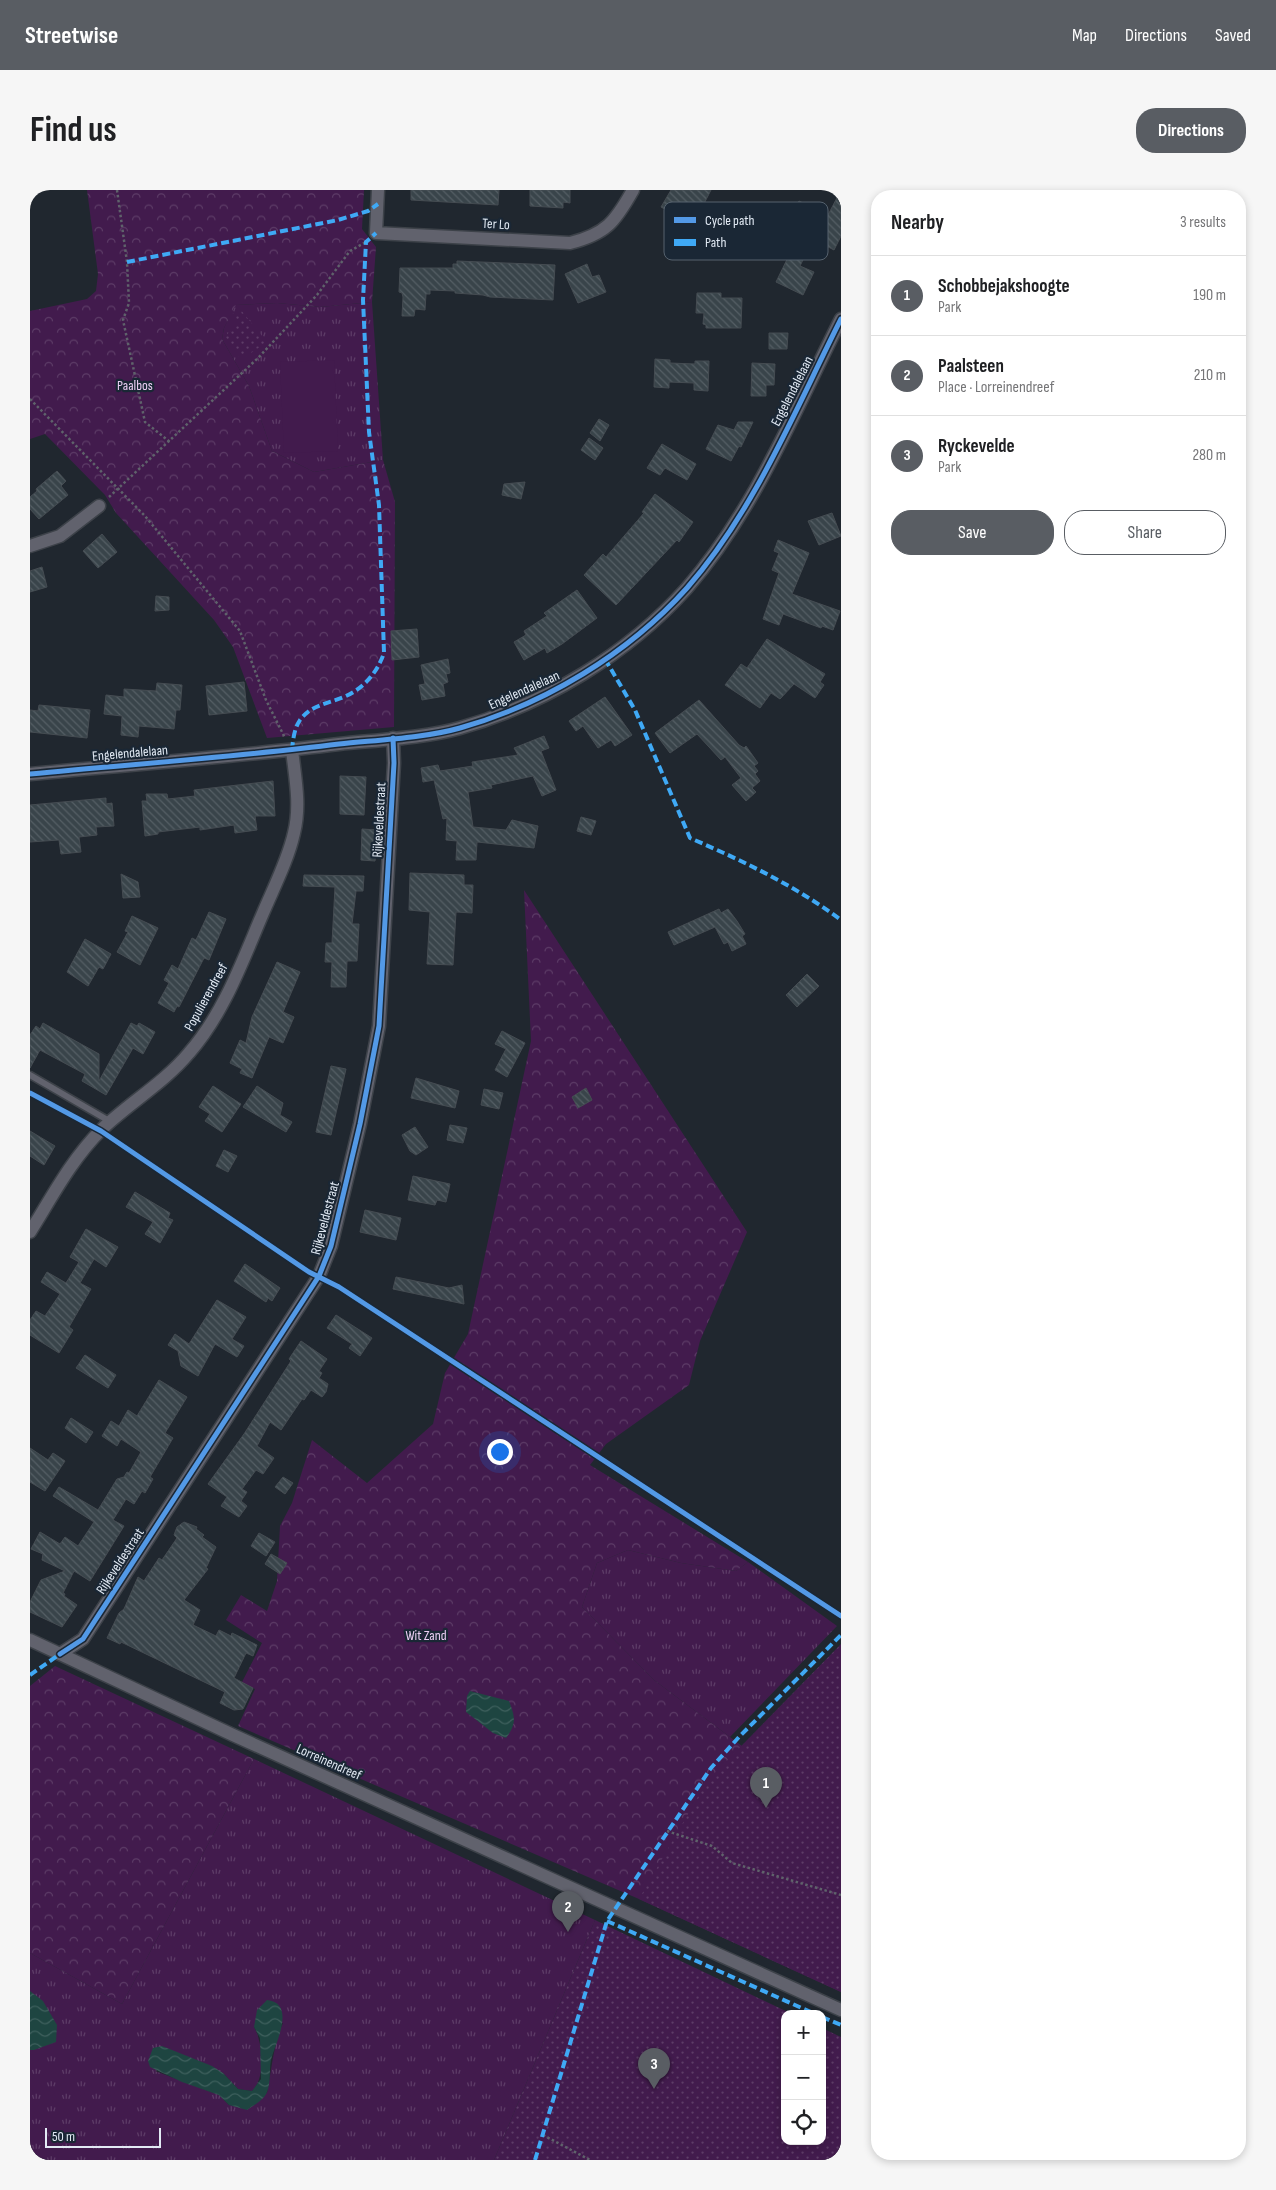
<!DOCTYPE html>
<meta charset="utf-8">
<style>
:root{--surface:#fff;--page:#f6f6f6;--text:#202124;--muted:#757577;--line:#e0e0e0;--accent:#595d63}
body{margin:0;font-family:"Sofia Sans Condensed",sans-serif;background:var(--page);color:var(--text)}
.controls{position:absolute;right:15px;bottom:15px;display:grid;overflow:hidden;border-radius:10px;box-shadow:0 2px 8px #0003}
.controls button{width:45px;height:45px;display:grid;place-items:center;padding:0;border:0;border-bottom:1px solid var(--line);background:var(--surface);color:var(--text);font:25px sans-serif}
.scale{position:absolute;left:15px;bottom:12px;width:116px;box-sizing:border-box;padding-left:5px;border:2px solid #e2eaf4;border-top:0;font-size:14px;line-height:18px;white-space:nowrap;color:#e2eaf4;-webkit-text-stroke:4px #1a2735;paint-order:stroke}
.you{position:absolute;left:469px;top:1261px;width:18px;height:18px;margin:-12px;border:4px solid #fff;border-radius:50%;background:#1a73e8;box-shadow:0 0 0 8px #1a73e833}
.badge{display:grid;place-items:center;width:32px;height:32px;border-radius:50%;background:var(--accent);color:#fff;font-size:16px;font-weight:700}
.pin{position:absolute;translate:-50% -41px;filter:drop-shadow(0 1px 2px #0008)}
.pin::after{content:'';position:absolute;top:26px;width:18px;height:15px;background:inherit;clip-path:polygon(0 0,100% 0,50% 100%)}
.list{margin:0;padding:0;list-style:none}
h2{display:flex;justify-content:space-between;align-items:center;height:65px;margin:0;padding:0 20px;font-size:21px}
h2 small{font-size:16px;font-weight:400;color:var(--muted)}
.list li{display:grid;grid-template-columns:32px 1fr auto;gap:15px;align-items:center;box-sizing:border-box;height:80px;padding:0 20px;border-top:1px solid var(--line)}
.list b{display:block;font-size:19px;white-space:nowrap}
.list p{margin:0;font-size:16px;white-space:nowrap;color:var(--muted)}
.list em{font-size:16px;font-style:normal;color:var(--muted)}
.actions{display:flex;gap:10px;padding:15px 20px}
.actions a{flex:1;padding:11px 0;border:1px solid var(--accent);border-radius:20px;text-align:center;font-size:18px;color:var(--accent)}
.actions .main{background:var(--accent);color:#fff}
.icon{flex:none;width:28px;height:28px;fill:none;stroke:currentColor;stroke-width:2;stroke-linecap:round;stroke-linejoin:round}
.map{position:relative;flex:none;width:811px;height:1970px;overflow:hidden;border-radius:20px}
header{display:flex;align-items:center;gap:30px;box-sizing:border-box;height:70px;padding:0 25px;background:var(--accent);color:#fff}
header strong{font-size:24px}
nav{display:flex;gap:28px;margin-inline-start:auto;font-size:18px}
.intro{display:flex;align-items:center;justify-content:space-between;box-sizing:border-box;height:120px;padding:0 30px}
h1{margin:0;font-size:35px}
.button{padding:12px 22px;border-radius:20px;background:var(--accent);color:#fff;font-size:18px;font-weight:700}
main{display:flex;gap:30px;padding:0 30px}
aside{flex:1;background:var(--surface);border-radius:20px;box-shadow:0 2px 8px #0003}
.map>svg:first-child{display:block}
</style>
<header>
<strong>Streetwise</strong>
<nav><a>Map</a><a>Directions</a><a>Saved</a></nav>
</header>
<div class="intro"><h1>Find us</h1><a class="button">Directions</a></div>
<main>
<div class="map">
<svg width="811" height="1970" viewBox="0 0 811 1970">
<defs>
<pattern id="grass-tufts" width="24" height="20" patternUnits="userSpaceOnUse" patternTransform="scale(1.25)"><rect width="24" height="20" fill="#421b4d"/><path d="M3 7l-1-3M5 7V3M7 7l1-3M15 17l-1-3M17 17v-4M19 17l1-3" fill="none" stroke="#5d3c67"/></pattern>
<pattern id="forest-crowns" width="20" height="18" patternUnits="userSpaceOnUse" patternTransform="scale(1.25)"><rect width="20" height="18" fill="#421b4d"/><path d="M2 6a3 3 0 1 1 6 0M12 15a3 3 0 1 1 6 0" fill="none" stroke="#5d3c67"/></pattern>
<pattern id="park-dots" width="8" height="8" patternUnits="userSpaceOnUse" patternTransform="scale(1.25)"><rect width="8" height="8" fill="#421b4d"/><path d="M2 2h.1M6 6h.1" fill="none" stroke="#5d3c67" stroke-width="1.8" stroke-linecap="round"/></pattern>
<pattern id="water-waves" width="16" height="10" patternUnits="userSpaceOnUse" patternTransform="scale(1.25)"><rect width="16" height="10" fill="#1e4541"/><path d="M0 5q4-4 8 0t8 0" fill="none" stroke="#3e605d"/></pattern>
<pattern id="building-back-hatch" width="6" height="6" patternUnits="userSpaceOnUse" patternTransform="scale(1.25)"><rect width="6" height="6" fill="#39444a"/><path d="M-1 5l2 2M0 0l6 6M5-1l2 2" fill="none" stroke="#555f65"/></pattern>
</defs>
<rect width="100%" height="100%" fill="#20272f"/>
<g fill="url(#grass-tufts)" fill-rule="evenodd">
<polygon points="342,112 353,270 284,282 242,261 219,196 192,149 194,138 205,115 247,113 290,117"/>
<polygon points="598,1360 651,1373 706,1381 718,1372 807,1436 700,1547 624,1490 552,1417 567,1373"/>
<path d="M224 1569 565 1730 464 1970H0V1763L92 1814ZM253 1833C243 1856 242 1878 237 1903L199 1915 189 1905 125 1881 161 1869 193 1883 208 1899 222 1901C236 1888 233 1853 224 1837Z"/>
</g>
<g fill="url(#forest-crowns)">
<polygon points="57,0 334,0 332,39 346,57 342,112 290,117 247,113 206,115 194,138 192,149 219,196 242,261 284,282 353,270 365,312 364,537 237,548 203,457 184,430 86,323 75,305 15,244 0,249 0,121 57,109 66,101 68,84"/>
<polygon points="494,700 717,1042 670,1151 659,1195 576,1254 560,1275 718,1372 706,1381 651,1373 598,1360 567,1373 552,1417 624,1490 724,1565 811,1802 609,1709 208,1536 225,1499 212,1492 232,1453 196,1430 211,1405 237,1421 247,1391 250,1336 262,1313 282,1250 337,1293 403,1234 415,1183 438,1144 501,851"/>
<polygon points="25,1476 224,1569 92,1814 0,1763 0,1496"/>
</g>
<g fill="url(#park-dots)">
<polygon points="210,119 237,152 211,170 195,146 209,134 201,125"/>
<polygon points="811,1454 811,1802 609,1709 677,1591"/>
<polygon points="565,1730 762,1824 755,1824 755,1951 792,1951 792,1838 811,1847 811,1970 464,1970"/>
</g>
<polygon fill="#421b4d" points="304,170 308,261 254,263 250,172"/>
<g fill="url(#water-waves)">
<path d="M440 1501 479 1511C485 1527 487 1533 476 1548L463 1543 436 1522 437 1506Z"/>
<polygon points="0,1801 13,1811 27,1835 26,1852 4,1860 0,1860"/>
<path d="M237 1810C267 1813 245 1854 241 1870 239 1880 241 1893 237 1902 234 1910 224 1915 217 1920L199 1915 189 1905 152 1892 120 1877 118 1871 123 1858 132 1856 182 1876 193 1883 208 1899 222 1901 231 1889 230 1848 224 1837 227 1820Z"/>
</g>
<g fill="url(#building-back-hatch)" stroke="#454c52">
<polygon points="381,0 469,0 468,15 381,10"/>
<polygon points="500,0 540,0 540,13 533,12 533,18 500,16"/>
<polygon points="641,0 681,0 663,35 666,37 661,47 652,50 638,43 647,26 631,17"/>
<polygon points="811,0 811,46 804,60 783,49 770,76 784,82 773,105 746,92 766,51 759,47 770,25 763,21 769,11 798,25"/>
<polygon points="427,71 525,75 523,110 460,107 453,105 425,103 425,101 400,100 400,104 396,104 395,120 385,119 384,126 372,126 373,107 372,103 369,102 370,78 423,78 423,74 427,74"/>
<polygon points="557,74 562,87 569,85 576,102 548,113 535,84"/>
<polygon points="667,103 691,103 691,108 712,108 711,138 676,138 676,135 673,134 674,123 666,123"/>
<polygon points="739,143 758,143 757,159 739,159"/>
<polygon points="625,169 640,170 640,173 665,174 665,171 679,171 678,201 664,200 664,193 639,192 639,198 624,197"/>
<polygon points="722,173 745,174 744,195 736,195 736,206 721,206"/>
<polygon points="569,229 579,235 570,251 560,243"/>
<polygon points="708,232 723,232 711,257 709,256 701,271 676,259 688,235 704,240"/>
<polygon points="559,248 573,258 565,270 551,260"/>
<polygon points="632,254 666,274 657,290 635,278 630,285 617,278"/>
<polygon points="27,281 36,291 31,296 38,305 9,329 0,319 0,307 7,301 6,299"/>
<polygon points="495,292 491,309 472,305 474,294"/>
<polygon points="625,304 663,332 649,352 647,350 586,415 554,385 573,364 576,367 614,323 612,322"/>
<polygon points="802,323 811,346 789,355 778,331"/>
<polygon points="72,344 87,362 68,378 53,361"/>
<polygon points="748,350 779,363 762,404 810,421 803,440 792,436 791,438 753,424 749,435 733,429 749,383 742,380 749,363 744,361"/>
<polygon points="12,377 17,397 0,402 0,381"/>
<polygon points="547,400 567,428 532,454 517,463 515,458 494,470 484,452 496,445 494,441 517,426 514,423"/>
<polygon points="126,406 139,407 139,420 125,421"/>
<polygon points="387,439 389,467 362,470 361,441"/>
<polygon points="737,449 795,484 790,492 794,495 785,508 764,494 750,509 741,503 730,518 695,495 711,474 717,478"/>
<polygon points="418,469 420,483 416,484 418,492 413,494 415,506 392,510 389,495 395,494 391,475"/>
<polygon points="214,492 217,521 179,525 176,496"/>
<polygon points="127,493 152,495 150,520 146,520 144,539 109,536 108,547 91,545 92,526 74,524 76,505 94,507 94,499 126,501"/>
<polygon points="575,507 602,545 585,556 581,550 568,558 553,536 546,541 539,531"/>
<polygon points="669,510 709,555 714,558 716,556 728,573 724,576 728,581 725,584 730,591 722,598 726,602 716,611 702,595 711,588 695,567 691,570 667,544 640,563 625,543"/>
<polygon points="9,515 60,520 57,548 0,542 0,520 8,521"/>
<polygon points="514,546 519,558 511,561 526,600 512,606 503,586 461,595 462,598 438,602 443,637 476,640 482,630 508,636 504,658 447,652 446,670 426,670 427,651 416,650 417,628 413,629 404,590 393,592 391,578 408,575 410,581 443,576 442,572 488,565 484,558"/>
<polygon points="310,586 336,587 334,625 310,624"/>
<polygon points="243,591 245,626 225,626 227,640 205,643 204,635 170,640 170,637 128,642 128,644 115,646 112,611 117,611 116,604 137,604 138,609 165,606 164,600"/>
<polygon points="76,608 76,614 82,613 84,636 66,637 67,645 49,647 51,662 31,664 29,650 0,652 0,615"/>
<polygon points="551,627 566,631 561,645 547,641"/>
<polygon points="332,639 348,640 345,671 331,670"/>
<polygon points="380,683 434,685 434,695 443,695 442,723 426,722 423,775 397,774 400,722 379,720"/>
<polygon points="91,684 108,692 110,707 93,708"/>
<polygon points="274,685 334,686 333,701 326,701 322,734 329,734 327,771 317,771 316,797 301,797 302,772 295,772 296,753 302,753 305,697 273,696"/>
<polygon points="689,719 691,723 698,719 707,731 715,744 712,746 716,754 702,761 698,752 694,754 685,737 644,755 638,742"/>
<polygon points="179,722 196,729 179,770 174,768 149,817 147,816 144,822 128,813 139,793 134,790 142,775 148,779 162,748 166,750"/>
<polygon points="102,726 128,738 110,775 87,762 98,742 95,741"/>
<polygon points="55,749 81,764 73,779 69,777 58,796 37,782"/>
<polygon points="247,772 270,782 253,822 264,827 253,853 239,847 222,888 210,883 212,879 200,873 210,850 216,853 222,827"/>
<polygon points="777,784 789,796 767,817 756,805"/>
<polygon points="13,833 69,864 69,891 101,833 107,836 109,833 125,842 113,864 103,858 76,905 52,891 55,884 10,860 0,878 0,845 6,836 10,839"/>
<polygon points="472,841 495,853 477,887 465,880 476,859 465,854"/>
<polygon points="301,876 316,879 301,945 286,942"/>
<polygon points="386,888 429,901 425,918 381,908"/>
<polygon points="183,896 211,914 192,942 175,931 180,924 169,917"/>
<polygon points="227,896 253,913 250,925 262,932 256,942 213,917"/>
<polygon points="556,898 562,910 548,918 542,907"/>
<polygon points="454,899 473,903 469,919 451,915"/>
<polygon points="420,935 437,938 433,953 417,950"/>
<polygon points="385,937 398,957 386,965 380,961 372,945"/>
<polygon points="0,941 25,956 14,975 0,966"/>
<polygon points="194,960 207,966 198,982 186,976"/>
<polygon points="383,986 420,994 416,1012 407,1010 405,1015 378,1010"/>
<polygon points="105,1002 140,1023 138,1028 143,1030 130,1053 115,1044 123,1032 96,1017"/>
<polygon points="335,1020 371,1028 366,1050 330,1042"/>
<polygon points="56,1039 88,1057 76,1077 64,1069 50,1093 61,1099 39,1137 43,1140 29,1163 0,1145 0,1130 6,1121 15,1126 30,1104 11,1092 17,1082 36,1093 49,1072 40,1067"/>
<polygon points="215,1074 250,1098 242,1111 238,1108 236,1112 204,1091"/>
<polygon points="366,1087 419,1098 432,1095 434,1114 363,1099"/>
<polygon points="187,1110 216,1127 202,1149 214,1156 207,1167 185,1154 168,1186 151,1176 148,1161 138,1155 145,1144 159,1154"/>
<polygon points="306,1125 342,1148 330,1166 319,1158 322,1154 297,1138"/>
<polygon points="271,1151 297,1169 289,1181 292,1183 289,1188 298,1194 296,1202 292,1207 281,1200 274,1210 272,1209 251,1240 240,1232 227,1256 244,1268 233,1284 226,1280 212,1299 217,1302 211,1311 217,1316 209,1327 191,1316 197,1307 178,1294 214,1244 261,1171 259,1169"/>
<polygon points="55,1165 86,1185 78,1198 46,1178"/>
<polygon points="129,1190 157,1207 135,1243 143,1248 120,1287 123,1289 115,1303 112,1301 104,1314 96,1309 83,1330 94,1336 60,1391 44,1381 33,1403 35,1404 34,1406 47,1415 32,1437 0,1422 0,1412 11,1390 35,1381 12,1370 13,1364 1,1359 10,1342 30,1354 35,1347 48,1356 64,1332 23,1306 29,1297 68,1320 87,1289 94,1287 97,1282 99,1283 111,1262 91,1249 87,1256 72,1246 81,1231 89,1236 98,1220 107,1226"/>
<polygon points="41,1228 63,1242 56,1253 35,1238"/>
<polygon points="0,1258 18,1270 23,1263 35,1271 15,1301 0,1292"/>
<polygon points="253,1287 263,1293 255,1304 245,1297"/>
<polygon points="154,1332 167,1337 166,1339 174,1345 172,1347 186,1357 176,1378 178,1379 154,1410 170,1420 163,1435 186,1446 189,1440 201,1446 202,1443 227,1455 223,1466 216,1463 204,1488 223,1498 213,1519 204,1520 190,1513 195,1502 91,1452 90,1454 77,1448 89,1423 94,1419 108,1387 114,1391 129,1368 132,1370 147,1348 144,1345 147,1337"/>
<polygon points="229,1343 245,1352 236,1366 221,1356"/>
<polygon points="241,1364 257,1373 250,1384 235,1374"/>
</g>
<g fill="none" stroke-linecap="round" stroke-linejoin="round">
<defs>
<polyline id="service" points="0,885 81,932"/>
<g id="minor">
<path d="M348 0 346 43 540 53C576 44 585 32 603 0"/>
<polyline points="0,356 30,346 69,316"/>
<path d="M0 584C103 574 206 567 309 554 347 550 395 548 430 538 515 514 598 464 657 398 725 320 765 220 811 129"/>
<path d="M0 1042C22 1007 41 970 71 940 99 913 134 893 159 863 194 823 212 772 233 723 244 697 258 670 264 643 271 615 265 587 262 560"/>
<polyline points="0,1450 203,1545 811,1820"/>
<polyline points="30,1464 53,1449 289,1086 301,1056 330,934 349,836 364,573 363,548"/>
</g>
</defs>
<use href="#service" stroke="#3d4249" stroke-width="9"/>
<use href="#minor" stroke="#3d4249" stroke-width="15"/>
<g stroke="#5f626b" stroke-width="2.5" stroke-dasharray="2.5 2.5" stroke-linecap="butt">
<polyline points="87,0 97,72 99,113 93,130 115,232 140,252"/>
<polyline points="0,209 115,326 210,441 236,510 255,548"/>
<polyline points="79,307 228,168 287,105 320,61 336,52"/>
<polyline points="637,1641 682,1656 702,1673 811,1705"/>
<polyline points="513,1945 560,1970"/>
</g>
<use href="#service" stroke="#61626d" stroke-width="6"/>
<use href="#minor" stroke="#61626d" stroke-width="12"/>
<g stroke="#3fa9f5" stroke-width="4" stroke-dasharray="8 4" stroke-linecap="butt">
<polyline points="97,72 308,30 338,21 348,14"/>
<path d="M575 469 605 520 660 648C713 671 764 695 811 730"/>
<path d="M262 560C263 550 264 539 270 530 281 515 297 514 314 507 334 498 347 483 354 463L349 315 339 242 333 110 336 52 346 43"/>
<polyline points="0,1485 30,1464"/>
<polyline points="577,1731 785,1824"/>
<polyline points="792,1827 811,1835"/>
<polyline points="505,1970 577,1731 681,1578 709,1547 811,1445"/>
</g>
<defs>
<g id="cycleway">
<path d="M0 584C103 574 206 567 309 554 347 550 395 548 430 538 515 514 598 464 657 398 725 320 765 220 811 129"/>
<polyline points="0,903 71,941 279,1082 309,1097 811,1426"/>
<polyline points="30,1464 53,1449 289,1086 301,1056 330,934 349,836 364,573 363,548"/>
</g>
</defs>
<use href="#cycleway" stroke="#1a2735" stroke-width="8"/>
<use href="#cycleway" stroke="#5399e6" stroke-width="5"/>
</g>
<g text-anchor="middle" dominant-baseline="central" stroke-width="4.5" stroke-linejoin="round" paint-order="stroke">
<g font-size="14" fill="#e2eaf4" stroke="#1a2735">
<text transform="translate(466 34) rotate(3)">Ter Lo</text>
<text transform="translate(762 201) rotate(-63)">Engelendalelaan</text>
<text transform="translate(494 500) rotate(-24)">Engelendalelaan</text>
<text transform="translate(100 563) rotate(-5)">Engelendalelaan</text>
<text transform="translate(349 630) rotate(-87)">Rijkeveldestraat</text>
<text transform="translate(176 807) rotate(-61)">Populierendreef</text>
<text transform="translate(295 1028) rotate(-75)">Rijkeveldestraat</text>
<text transform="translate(90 1371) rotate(-57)">Rijkeveldestraat</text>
<text transform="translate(299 1572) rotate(24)">Lorreinendreef</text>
</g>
<g font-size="14" fill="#edcff5" stroke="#1a2735">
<text x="105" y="195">Paalbos</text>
<text x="396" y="1445">Wit Zand</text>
</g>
</g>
<rect x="634" y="12" width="164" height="58" rx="8" fill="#1a2735" stroke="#56626e" stroke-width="1"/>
<rect x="644" y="27" width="22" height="6" fill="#5399e6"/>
<rect x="644" y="49" width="22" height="7" fill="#3fa9f5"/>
<g font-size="14" fill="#e2eaf4">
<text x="675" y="35">Cycle path</text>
<text x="675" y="57">Path</text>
</g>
</svg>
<div class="controls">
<button>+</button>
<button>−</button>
<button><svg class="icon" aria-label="locate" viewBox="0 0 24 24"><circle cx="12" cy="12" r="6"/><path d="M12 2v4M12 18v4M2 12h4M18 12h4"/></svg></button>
</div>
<div class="scale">50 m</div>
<div class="you"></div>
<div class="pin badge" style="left:736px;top:1618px">1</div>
<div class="pin badge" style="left:538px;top:1742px">2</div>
<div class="pin badge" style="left:624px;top:1899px">3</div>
</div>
<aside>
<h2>Nearby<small>3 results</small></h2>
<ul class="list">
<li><span class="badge">1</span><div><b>Schobbejakshoogte</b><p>Park</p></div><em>190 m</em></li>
<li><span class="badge">2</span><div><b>Paalsteen</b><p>Place · Lorreinendreef</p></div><em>210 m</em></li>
<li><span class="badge">3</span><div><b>Ryckevelde</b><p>Park</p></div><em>280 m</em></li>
</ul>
<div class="actions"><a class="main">Save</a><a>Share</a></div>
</aside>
</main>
